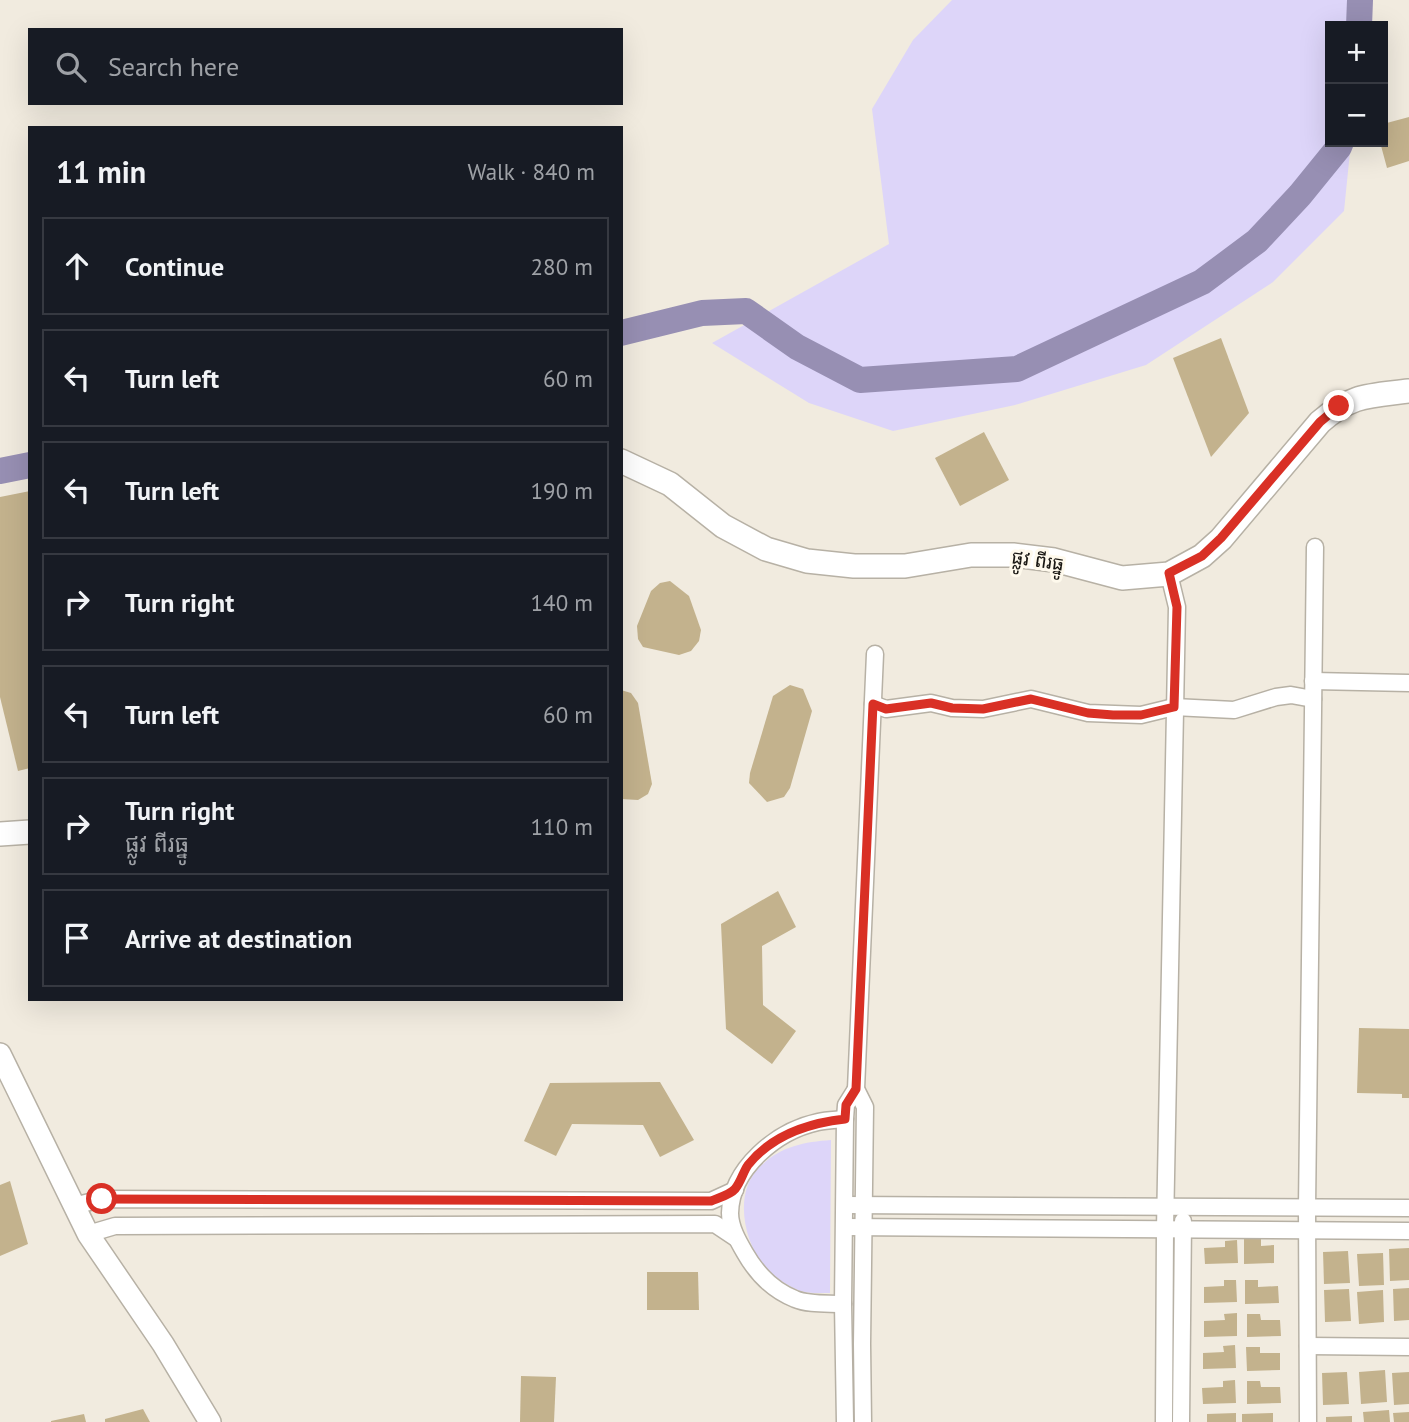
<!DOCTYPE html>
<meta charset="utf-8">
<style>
:root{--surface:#171b24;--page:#242831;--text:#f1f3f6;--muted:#9ea1a6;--line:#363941}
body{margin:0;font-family:"PT Sans","Noto Sans Khmer",sans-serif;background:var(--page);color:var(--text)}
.controls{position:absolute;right:21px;top:21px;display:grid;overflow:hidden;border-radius:0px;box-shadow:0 7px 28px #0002}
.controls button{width:63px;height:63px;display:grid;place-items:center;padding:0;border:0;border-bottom:2px solid var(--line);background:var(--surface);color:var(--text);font:35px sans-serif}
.stop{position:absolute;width:21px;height:21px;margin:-16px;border:5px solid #d93025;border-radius:50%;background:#fff}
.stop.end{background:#d93025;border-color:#fff;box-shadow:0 2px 7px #0008}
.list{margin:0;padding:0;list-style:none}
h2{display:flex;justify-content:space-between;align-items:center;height:91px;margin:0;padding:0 28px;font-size:30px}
h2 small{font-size:23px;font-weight:400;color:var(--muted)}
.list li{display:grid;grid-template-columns:46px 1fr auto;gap:21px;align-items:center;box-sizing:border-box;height:98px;margin:0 14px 14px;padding:0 14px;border:2px solid var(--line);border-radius:0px}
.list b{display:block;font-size:26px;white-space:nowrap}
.list p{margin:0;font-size:23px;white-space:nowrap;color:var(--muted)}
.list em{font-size:23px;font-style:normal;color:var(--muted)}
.icon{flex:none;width:38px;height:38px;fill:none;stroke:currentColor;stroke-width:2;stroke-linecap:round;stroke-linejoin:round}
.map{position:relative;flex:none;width:1409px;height:1422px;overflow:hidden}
.search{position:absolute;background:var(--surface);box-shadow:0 7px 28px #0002;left:28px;top:28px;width:595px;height:77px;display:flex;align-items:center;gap:18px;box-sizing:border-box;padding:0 24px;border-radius:0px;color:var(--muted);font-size:26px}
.panel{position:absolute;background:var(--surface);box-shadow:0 7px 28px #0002;left:28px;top:126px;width:595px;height:875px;border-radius:0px}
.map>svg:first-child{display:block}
</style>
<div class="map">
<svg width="1409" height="1422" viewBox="0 0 1409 1422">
<rect width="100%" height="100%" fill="#f1ebdf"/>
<g fill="#ddd5f9">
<polygon points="952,0 1360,0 1359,26 1330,26 1330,142 1351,142 1344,211 1273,282 1146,365 1015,405 893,431 809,403 712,343 889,244 872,109 913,40"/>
<path d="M831 1140 830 1293C821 1293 807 1294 798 1290 786 1285 771 1275 763 1265 744 1240 734 1194 758 1169 778 1147 803 1142 831 1140Z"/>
</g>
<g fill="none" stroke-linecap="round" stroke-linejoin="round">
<g stroke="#978fb3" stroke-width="26">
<polyline points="1359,26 1360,0"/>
<polyline points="621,333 702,313 746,311 797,347 860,380 1017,369 1202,282 1257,241 1300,195 1339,147 1341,142"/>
<polyline points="0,471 30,465"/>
</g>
</g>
<g fill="#c3b28d">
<polygon points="1409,117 1409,161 1387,168 1380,142 1383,142 1383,124"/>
<polygon points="1221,338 1249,413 1211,457 1173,358"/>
<polygon points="984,432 1009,480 960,506 935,458"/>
<polygon points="30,491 30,768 18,771 0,697 0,497"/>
<polygon points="670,581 689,596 701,630 699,641 691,651 679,655 643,647 638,639 637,626 651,591 660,583"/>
<polygon points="790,685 803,689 812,711 790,788 784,797 767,802 749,783 750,773 773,696"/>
<polygon points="621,690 631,693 638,703 652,784 648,794 638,800 621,799"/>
<polygon points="778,891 796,927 762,946 763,1005 796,1031 772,1064 726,1029 721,924"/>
<polygon points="1359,1028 1409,1029 1409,1098 1402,1098 1402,1094 1357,1093"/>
<polygon points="660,1082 694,1140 660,1157 643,1125 572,1124 556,1156 524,1141 550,1083"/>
<polygon points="10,1181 28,1244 0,1256 0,1185"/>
<polygon points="1244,1237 1261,1237 1261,1246 1274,1245 1274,1263 1244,1264"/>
<polygon points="1237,1240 1238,1263 1205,1264 1204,1248 1225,1247 1225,1241"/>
<polygon points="1409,1248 1409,1280 1390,1281 1389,1249"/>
<polygon points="1348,1251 1350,1283 1324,1284 1323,1252"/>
<polygon points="1383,1253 1384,1285 1359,1286 1357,1254"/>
<polygon points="647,1272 698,1272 699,1310 647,1310"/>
<polygon points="1224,1280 1236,1280 1237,1302 1204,1303 1204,1287 1224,1286"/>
<polygon points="1245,1280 1258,1280 1258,1287 1278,1286 1279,1303 1245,1304"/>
<polygon points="1409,1288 1409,1320 1394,1321 1393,1289"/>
<polygon points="1349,1289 1351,1321 1325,1322 1324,1290"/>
<polygon points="1383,1290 1384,1322 1359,1324 1357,1292"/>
<polygon points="1237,1313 1237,1336 1204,1337 1204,1321 1225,1320 1224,1314"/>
<polygon points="1247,1314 1260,1314 1261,1320 1280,1320 1281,1336 1247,1337"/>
<polygon points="1235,1345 1236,1368 1203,1369 1203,1353 1224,1352 1223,1346"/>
<polygon points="1246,1347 1260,1347 1260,1353 1280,1353 1280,1370 1247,1371"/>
<polygon points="1385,1370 1387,1402 1361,1404 1359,1372"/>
<polygon points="1347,1372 1349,1404 1323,1405 1322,1373"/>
<polygon points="1409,1372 1409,1404 1394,1405 1392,1373"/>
<polygon points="521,1376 556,1377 554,1422 520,1422"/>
<polygon points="1235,1380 1236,1403 1203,1404 1202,1388 1223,1387 1223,1381"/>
<polygon points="1247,1381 1260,1381 1261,1387 1280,1387 1281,1403 1247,1404"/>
<polygon points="143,1409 150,1422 105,1422 105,1419"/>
<polygon points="1389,1410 1390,1422 1364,1422 1363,1412"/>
<polygon points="1409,1412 1409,1422 1394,1422 1393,1413"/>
<polygon points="1236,1413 1236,1422 1207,1422 1207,1414"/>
<polygon points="1273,1413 1273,1422 1242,1422 1242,1414"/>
<polygon points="84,1414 86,1422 51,1422 51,1421"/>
<polygon points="1352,1416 1352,1422 1326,1422 1326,1417"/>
</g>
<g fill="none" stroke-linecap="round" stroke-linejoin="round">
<defs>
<g id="minor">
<polyline points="1313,681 1409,683"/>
<polyline points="873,704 886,709 931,703 952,708 983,709 1031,699 1088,713 1141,715 1174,707 1234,710 1276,697 1291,695 1313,699"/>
<polyline points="845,1205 1409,1208"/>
<polyline points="73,1206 102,1199 711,1201 735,1190"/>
<polyline points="845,1227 1409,1231"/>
<polyline points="88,1234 115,1226 715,1224 736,1238"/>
<path d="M843 1304C828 1303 809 1305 795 1299 772 1290 757 1274 745 1253 738 1241 730 1227 730 1213 731 1168 777 1131 818 1122 827 1120 836 1120 845 1119"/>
<polyline points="1308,1346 1409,1347"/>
<polyline points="845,1422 843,1304 845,1119 846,1105 856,1089"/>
<polyline points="863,1422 862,1344 865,1107 856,1089 875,654"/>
<polyline points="1164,1422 1165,1229 1177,607 1169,574"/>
<polyline points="1181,1422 1183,1221"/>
<polyline points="1308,1422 1307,1208 1315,547"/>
</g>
<polyline id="tertiary" points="0,1054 88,1234 163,1344 210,1422"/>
<g id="secondary">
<path d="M621 461 670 484 723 526 766 549 807 561 854 566H905L971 555H1013L1054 560 1122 578 1169 574 1202 556 1221 539 1320 422C1352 394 1369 396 1409 391"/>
<polyline points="0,834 30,832"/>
</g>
</defs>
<use href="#minor" stroke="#b7b1a5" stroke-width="19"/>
<use href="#tertiary" stroke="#b7b1a5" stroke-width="24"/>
<use href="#secondary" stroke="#b7b1a5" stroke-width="26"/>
<use href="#minor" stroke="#fff" stroke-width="16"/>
<use href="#tertiary" stroke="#fff" stroke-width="21"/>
<use href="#secondary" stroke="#fff" stroke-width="23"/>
</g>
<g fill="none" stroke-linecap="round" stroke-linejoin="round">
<path stroke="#d93025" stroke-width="9" d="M102 1199 711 1201C718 1198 730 1195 735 1189 741 1182 743 1172 748 1165 772 1135 809 1123 845 1119L846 1105 856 1089 873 704 886 709 931 703 952 708 983 709 1031 699 1088 713 1113 715H1141L1174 707 1177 607 1169 573 1202 556 1221 538 1320 422 1339 406"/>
</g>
<g text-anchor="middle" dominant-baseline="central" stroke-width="6" stroke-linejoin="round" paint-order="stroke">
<g font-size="19" fill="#181612" stroke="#fef9ec">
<text transform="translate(1038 560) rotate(8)">ផ្លូវ ពីរធ្នូ</text>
</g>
</g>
</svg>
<div class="controls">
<button>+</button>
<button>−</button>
</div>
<div class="stop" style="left:102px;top:1199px"></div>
<div class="stop end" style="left:1339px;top:406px"></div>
<div class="search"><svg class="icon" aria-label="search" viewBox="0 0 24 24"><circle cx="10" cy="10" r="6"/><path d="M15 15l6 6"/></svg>Search here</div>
<section class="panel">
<h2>11 min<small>Walk · 840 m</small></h2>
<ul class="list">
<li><svg class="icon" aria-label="ahead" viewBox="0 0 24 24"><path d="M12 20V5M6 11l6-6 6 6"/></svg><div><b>Continue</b></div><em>280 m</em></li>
<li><svg class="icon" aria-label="left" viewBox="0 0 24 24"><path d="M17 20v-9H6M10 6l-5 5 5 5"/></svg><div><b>Turn left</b></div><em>60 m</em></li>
<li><svg class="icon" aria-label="left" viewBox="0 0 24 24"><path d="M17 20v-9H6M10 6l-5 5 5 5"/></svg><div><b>Turn left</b></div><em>190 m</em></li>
<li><svg class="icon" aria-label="right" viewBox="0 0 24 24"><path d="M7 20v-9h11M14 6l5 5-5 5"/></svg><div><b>Turn right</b></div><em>140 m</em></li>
<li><svg class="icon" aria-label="left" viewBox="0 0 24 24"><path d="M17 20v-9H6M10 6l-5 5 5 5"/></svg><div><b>Turn left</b></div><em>60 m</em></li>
<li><svg class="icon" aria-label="right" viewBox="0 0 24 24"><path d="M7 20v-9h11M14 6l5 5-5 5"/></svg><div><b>Turn right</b><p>ផ្លូវ ពីរធ្នូ</p></div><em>110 m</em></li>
<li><svg class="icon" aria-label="arrive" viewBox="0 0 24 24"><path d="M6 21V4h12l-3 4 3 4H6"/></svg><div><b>Arrive at destination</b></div></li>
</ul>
</section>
</div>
